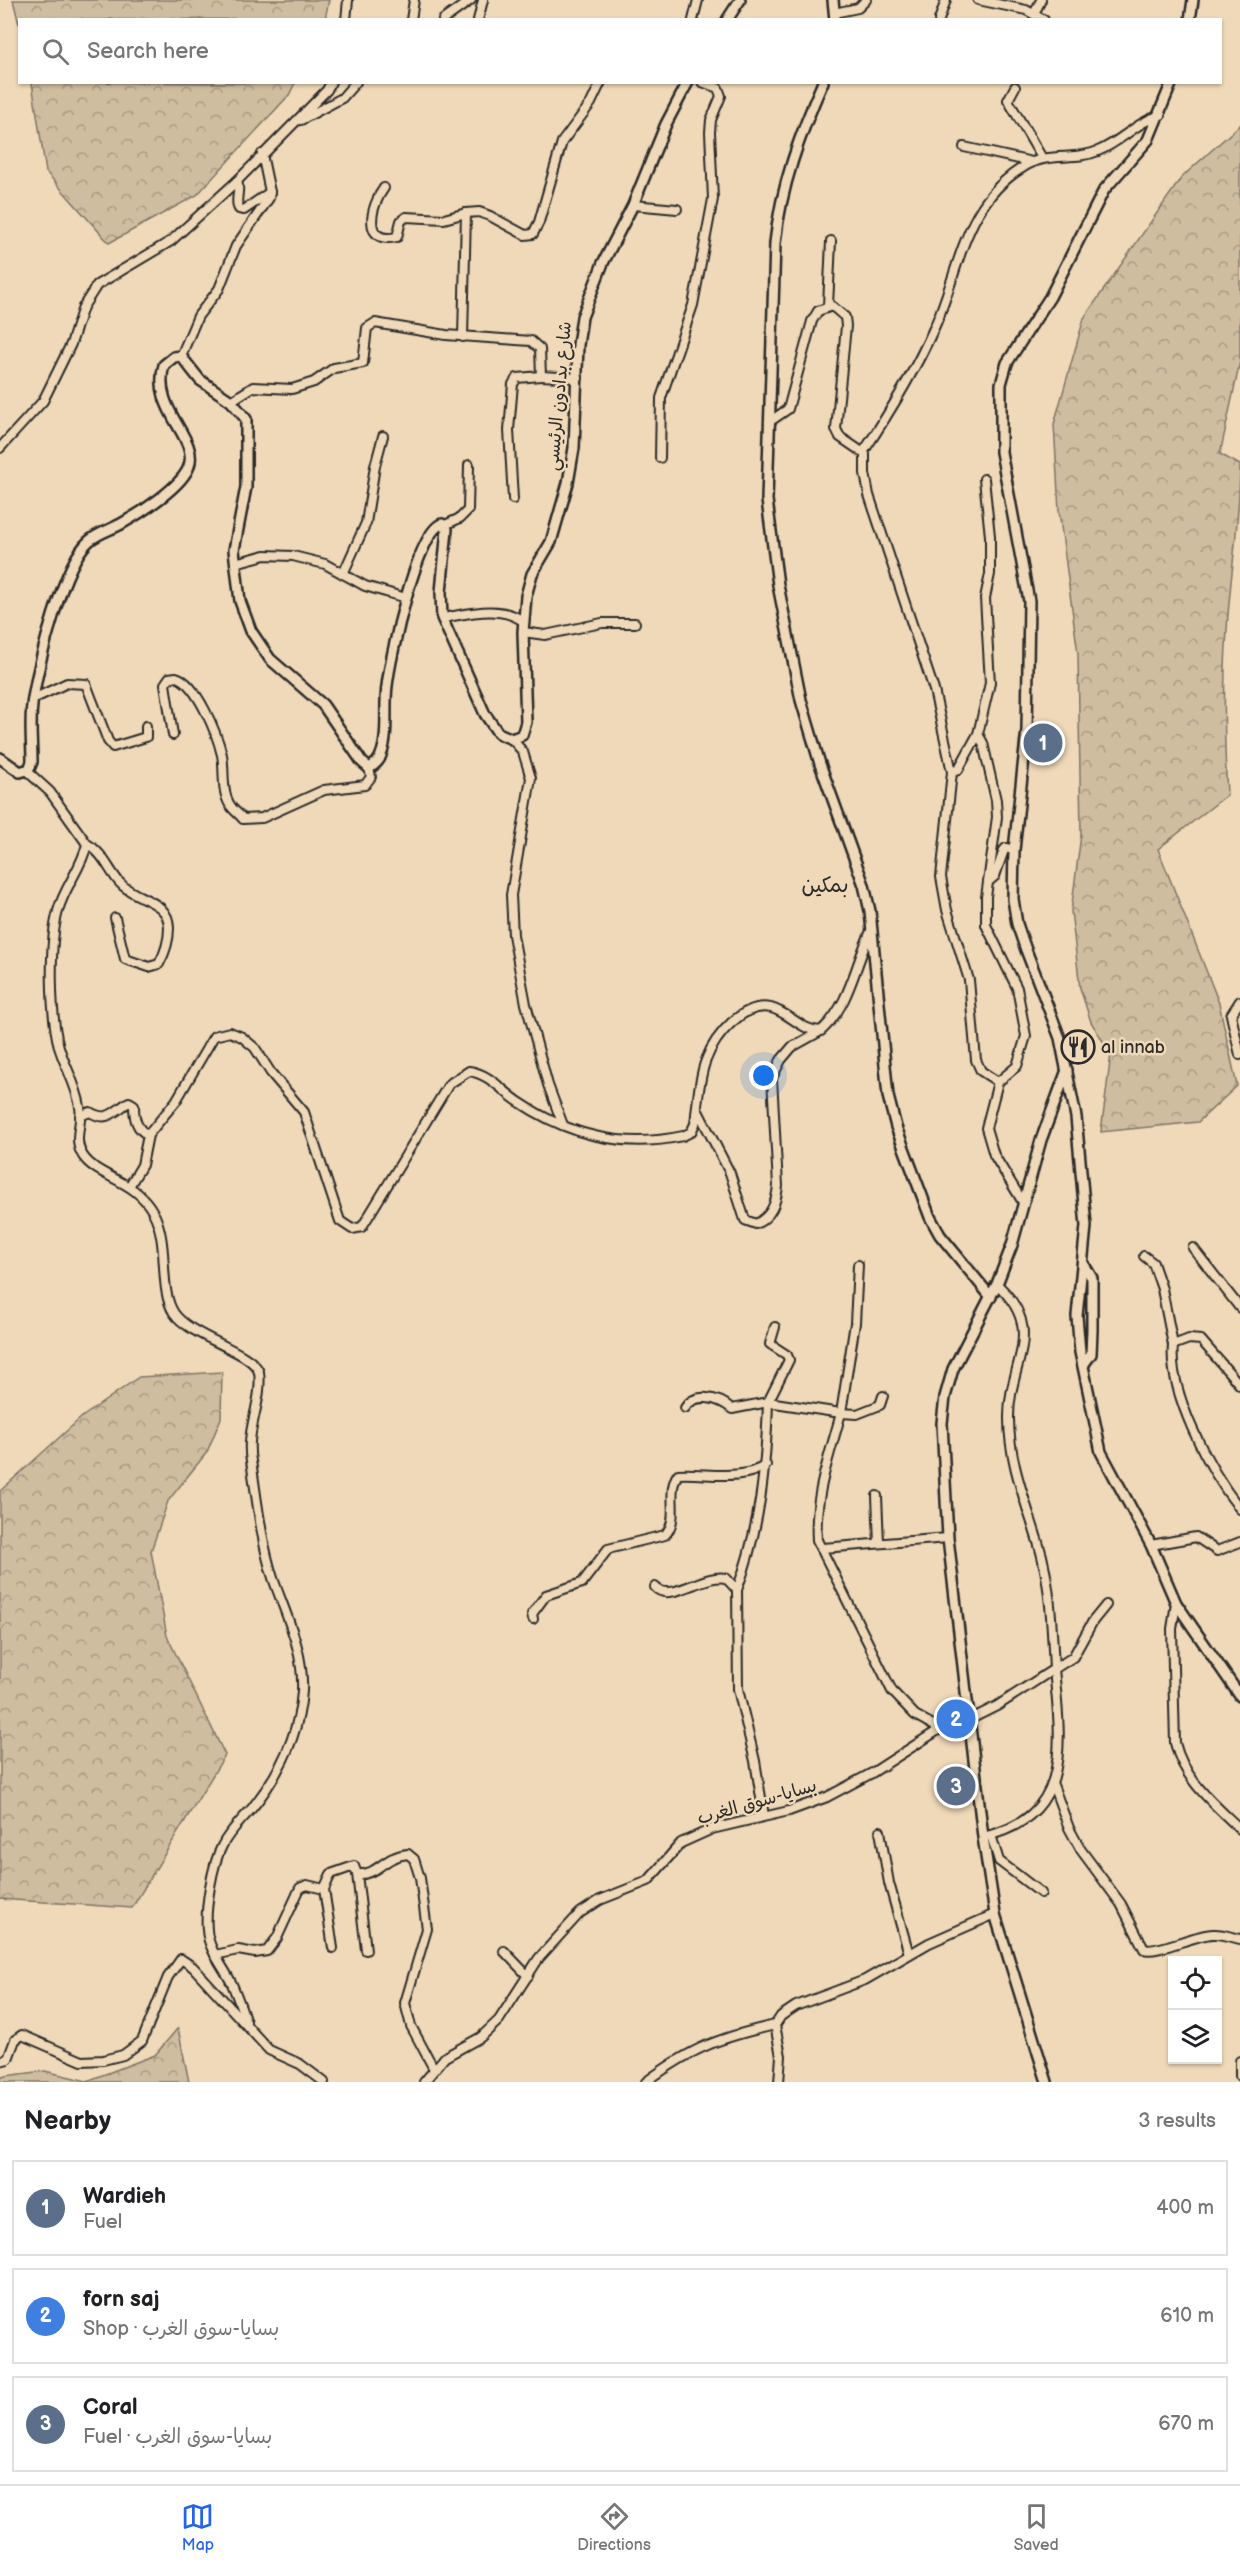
<!DOCTYPE html>
<meta charset="utf-8">
<style>
:root{--surface:#fff;--page:#f6f6f6;--text:#202124;--muted:#757577;--line:#e0e0e0;--accent:#2563eb}
body{margin:0;font-family:"Balsamiq Sans","Playpen Sans Arabic",sans-serif;background:var(--page);color:var(--text)}
.controls{position:absolute;right:18px;bottom:18px;display:grid;overflow:hidden;border-radius:0px;box-shadow:0 2px 4px #0004}
.controls button{width:54px;height:54px;display:grid;place-items:center;padding:0;border:0;border-bottom:2px solid var(--line);background:var(--surface);color:var(--text);font:30px sans-serif}
.you{position:absolute;left:764px;top:1076px;width:21px;height:21px;margin:-15px;border:4px solid #fff;border-radius:50%;background:#1a73e8;box-shadow:0 0 0 9px #1a73e833}
.badge{display:grid;place-items:center;width:39px;height:39px;border-radius:50%;background:var(--accent);color:#fff;font-size:20px;font-weight:700}
.pin{position:absolute;translate:-50% -50%;border:3px solid #fff;box-shadow:0 2px 6px #0006}
.list{margin:0;padding:0;list-style:none}
h2{display:flex;justify-content:space-between;align-items:center;height:78px;margin:0;padding:0 24px;font-size:26px}
h2 small{font-size:20px;font-weight:400;color:var(--muted)}
.list li{display:grid;grid-template-columns:39px 1fr auto;gap:18px;align-items:center;box-sizing:border-box;height:96px;margin:0 12px 12px;padding:0 12px;border:2px solid var(--line);border-radius:0px}
.list b{display:block;font-size:22px;white-space:nowrap}
.list p{margin:0;font-size:20px;white-space:nowrap;color:var(--muted)}
.list em{font-size:20px;font-style:normal;color:var(--muted)}
.icon{flex:none;width:33px;height:33px;fill:none;stroke:currentColor;stroke-width:2;stroke-linecap:round;stroke-linejoin:round}
.map{position:relative;flex:none;width:1240px;height:2082px;overflow:hidden}
.search{position:absolute;background:var(--surface);box-shadow:0 2px 4px #0004;left:18px;right:18px;top:18px;height:66px;display:flex;align-items:center;gap:15px;box-sizing:border-box;padding:0 21px;border-radius:0px;color:var(--muted);font-size:22px}
.sheet{height:402px;background:var(--surface)}
nav{display:flex;justify-content:space-around;align-items:center;box-sizing:border-box;height:84px;border-top:2px solid var(--line);background:var(--surface);font-size:16px;color:var(--muted)}
nav a{display:grid;justify-items:center;gap:3px}
nav .on{color:var(--accent)}
.map>svg:first-child{display:block}
</style>
<div class="map">
<svg width="1240" height="2082" viewBox="0 0 1240 2082">
<defs>
<pattern id="forest-crowns" width="20" height="18" patternUnits="userSpaceOnUse" patternTransform="scale(1.5)"><rect width="20" height="18" fill="#cfbda0"/><path d="M2 6a3 3 0 1 1 6 0M12 15a3 3 0 1 1 6 0" fill="none" stroke="#a89a83"/></pattern>
</defs>
<rect width="100%" height="100%" fill="#efd9b8"/>
<filter id="ink" filterUnits="userSpaceOnUse"><feTurbulence type="fractalNoise" baseFrequency=".0167" numOctaves="2"/><feDisplacementMap in="SourceGraphic" scale="12" xChannelSelector="R" yChannelSelector="G"/><feConvolveMatrix kernelMatrix="1 2 1 2 8 2 1 2 1" color-interpolation-filters="sRGB"/></filter>
<g filter="url(#ink)">
<g fill="url(#forest-crowns)" stroke="#7d7466" stroke-width="1.5">
<polygon points="13,0 329,0 325,19 20,20 19,24"/>
<polygon points="32,83 32,82 295,83 289,95 197,195 109,243 46,172"/>
<path d="M1240 125V362L1220 454 1240 465C1240 521 1230 575 1227 630 1223 685 1224 740 1227 795L1158 849 1219 1003 1237 1086 1198 1122 1101 1132 1111 1054 1091 1022 1080 988 1071 911 1081 835 1078 654 1059 511 1054 424 1084 318 1182 177Z"/>
<polygon points="222,1372 221,1418 207,1452 168,1501 151,1551 167,1636 225,1755 132,1908 0,1899 0,1491 82,1417 139,1377"/>
<polygon points="178,2028 189,2082 0,2082 0,2078 5,2076 45,2071 87,2081 155,2055"/>
</g>
<g fill="none" stroke-linecap="round" stroke-linejoin="round">
<defs>
<g id="minor">
<polyline points="978,0 1026,10 1044,20"/>
<polyline points="834,13 858,8 866,0"/>
<polyline points="1034,14 1041,0"/>
<polyline points="346,20 348,0"/>
<polyline points="411,20 414,0"/>
<polyline points="443,20 471,0"/>
<polyline points="478,20 483,0"/>
<polyline points="693,20 698,0"/>
<polyline points="939,20 946,0"/>
<polyline points="1015,87 1008,100 1042,158"/>
<polyline points="301,120 342,98 356,82"/>
<polyline points="964,147 1032,162"/>
<polyline points="262,154 270,192"/>
<path d="M384 188C371 205 361 245 397 237L401 221 406 217 444 219 466 213"/>
<polyline points="633,205 677,209"/>
<polyline points="828,306 831,241"/>
<polyline points="463,337 466,213 479,212 490,216 525,235 533,234 539,222 562,142 591,103 601,82"/>
<path d="M181 356 198 316 219 289 236 246 269 198 270 192 244 210 239 209C234 201 241 191 237 181"/>
<polyline points="231,401 253,387 292,389 314,382 334,368 363,363 367,328 375,323 446,335 531,341 540,349 541,376 578,378"/>
<polyline points="769,422 788,409 812,321 818,311 832,306 845,317 846,326 836,429 840,437 865,454 865,473 869,495 934,690 952,772 941,877 947,910 969,980 976,1060 981,1071 998,1082"/>
<polyline points="0,448 43,401 71,344 83,307 97,285 171,241 237,181 327,90 331,82"/>
<path d="M864 451C890 412 915 371 934 328 961 268 963 201 1027 165 1049 152 1075 161 1098 151 1121 142 1136 122 1161 115"/>
<polyline points="660,458 661,398 693,305 713,199 710,132 711,120 721,96 718,88 702,82"/>
<polyline points="513,499 509,430 513,384 517,378 541,376"/>
<polyline points="445,525 460,518 468,510 469,465"/>
<polyline points="235,563 265,555 293,556 325,564 365,586 406,598"/>
<polyline points="343,574 366,523 375,466 383,436"/>
<path d="M442 618C467 614 502 604 524 622"/>
<polyline points="523,632 545,635 602,623 635,623"/>
<polyline points="33,699 67,683 86,684 108,741 113,747 146,737 146,726"/>
<polyline points="978,734 983,743 996,800 997,817 986,897 986,925 1017,988 1026,1036 1017,1066 998,1082 986,1128 994,1155 1024,1204"/>
<path d="M173 735 165 684 169 678 176 677C197 683 217 734 222 755 225 771 221 791 230 805 233 810 239 814 243 819L262 818 324 790 365 785 371 777 369 768"/>
<polyline points="512,739 523,752 531,778 511,895 513,935 526,1004 548,1085 563,1125"/>
<path d="M27 771 50 792 87 844C82 868 64 887 58 911 49 944 50 1013 59 1047 65 1067 77 1086 80 1107 83 1124 72 1139 83 1156 98 1178 135 1179 153 1212 170 1243 158 1289 174 1313 190 1337 252 1351 259 1372 263 1402 245 1430 251 1461 257 1499 261 1541 273 1578 286 1616 304 1650 302 1691 299 1735 280 1773 253 1807 243 1819 229 1831 222 1846 212 1865 205 1908 207 1930 208 1950 224 1967 232 1984 237 1996 242 2009 246 2022"/>
<polyline points="952,772 958,770 978,734 990,683 985,598 990,574 990,536 984,479"/>
<path d="M87 844C103 852 109 871 120 883 136 901 169 899 169 928 169 940 165 953 159 964L149 967 125 959 115 918"/>
<polyline points="988,882 995,876 1004,850 1006,848 1014,850"/>
<polyline points="1240,1001 1231,1015 1240,1055"/>
<path d="M697 1109 730 1173 745 1220 756 1224C772 1216 776 1203 778 1186L772 1078 781 1060 792 1047 819 1032"/>
<path d="M80 1116 90 1112C108 1123 114 1111 129 1102L134 1105C134 1118 136 1129 148 1135"/>
<path d="M130 1185 142 1165 148 1135 176 1101 214 1036 230 1032 242 1037 255 1048 271 1073 304 1112 340 1221 352 1229 362 1227 449 1084 469 1071C490 1074 502 1091 519 1102 570 1136 623 1149 683 1136L691 1132 695 1124C697 1106 699 1077 706 1060 715 1036 743 1002 771 1008 790 1013 801 1031 821 1031 851 1004 855 963 872 929"/>
<polyline points="1193,1248 1240,1308"/>
<polyline points="1144,1256 1153,1263 1162,1289 1173,1345"/>
<polyline points="858,1265 855,1323 841,1413 857,1414 880,1405 883,1396"/>
<path d="M775 1327 770 1344 787 1355 789 1360 768 1402 841 1413C830 1455 814 1495 817 1540L892 1691 915 1715 940 1729"/>
<path d="M1240 1385 1201 1340 1189 1339 1173 1345C1168 1393 1210 1471 1240 1509"/>
<path d="M685 1408C695 1392 718 1397 732 1409L768 1402C766 1468 760 1528 737 1590"/>
<polyline points="877,1496 879,1543"/>
<polyline points="1151,1545 1196,1537 1217,1551 1240,1542"/>
<polyline points="823,1548 948,1538"/>
<path d="M655 1587C670 1604 703 1573 726 1578L737 1590 738 1689 755 1761 764 1816"/>
<path d="M1176 1603 1172 1629 1175 1743C1184 1780 1213 1803 1240 1829"/>
<path d="M533 1619 532 1614 546 1595 582 1583 608 1549 665 1535C681 1518 665 1493 678 1474 706 1472 741 1482 766 1465"/>
<path d="M969 1720 997 1706 1054 1669C1052 1631 1051 1593 1042 1556 1030 1511 1009 1467 1009 1419 1008 1362 1048 1332 997 1284"/>
<path d="M1053 1785 1069 1828 1081 1850 1121 1904 1144 1949C1155 1954 1194 1935 1212 1934 1222 1933 1231 1937 1240 1939"/>
<polyline points="880,1831 889,1883 909,1954"/>
<polyline points="991,1835 999,1861 1041,1893"/>
<path d="M983 1837C1073 1817 1061 1743 1054 1669L1073 1657 1093 1621 1106 1605"/>
<polyline points="357,1874 366,1950"/>
<path d="M324 1889 331 1874 354 1866 357 1874C378 1876 383 1856 408 1854L414 1859 420 1878 427 1929 405 2003 411 2026 434 2069"/>
<polyline points="504,1951 528,1976"/>
<polyline points="215,1955 238,1950 255,1953 267,1951 277,1938 300,1888 307,1885 324,1889 333,1948"/>
<polyline points="0,2061 8,2059 15,2040 22,2035 82,2061 103,2060 123,2055 142,2041 168,1977 181,1959 193,1967 269,2050 300,2064 324,2082"/>
<polyline points="1240,2061 1240,2076"/>
<polyline points="424,2082 445,2057 481,2037 499,2020 539,1958 580,1913 600,1900 648,1881 681,1843 712,1829 789,1811 827,1797 872,1773 940,1729 969,1727"/>
<path d="M646 2082C693 2047 719 2038 775 2025"/>
<polyline points="779,2082 781,2056 775,2025 781,2016 796,2006 865,1980 929,1943 995,1914"/>
</g>
<g id="major">
<polyline points="833,0 835,20"/>
<polyline points="727,20 740,0"/>
<polyline points="1190,20 1193,0"/>
<path d="M823 82C800 134 781 186 775 243L767 500 778 585 801 700 820 764 864 885 870 911 888 1096 896 1127 930 1217 940 1235 991 1297"/>
<polyline points="1172,82 1148,140 1104,190 1050,297 1007,363 1001,384 1001,452 1029,601 1027,730 1014,850 1013,899 1017,924 1026,950 1060,1038 1076,1117 1086,1226 1077,1316 1080,1352 1101,1452 1151,1545 1176,1603 1240,1696"/>
<path d="M0 758 20 772 29 769 32 762C32 741 29 719 33 698 39 662 63 564 89 541 98 533 110 530 121 524 139 514 183 486 189 466 199 437 151 410 164 365L174 357 181 356 200 380 231 401 246 419V487L234 550 240 601 251 631 270 659 323 705 362 762 369 768C375 765 379 762 381 755 389 735 384 708 387 686 390 659 417 530 442 524L447 529 441 592 442 618 485 714 498 733 512 739 522 735 526 722 523 632 526 596 532 574 551 542 568 483 574 448 578 345 582 317 603 263 633 205 666 124 688 82"/>
<polyline points="1083,1263 1092,1278 1092,1330 1091,1354 1084,1364"/>
<polyline points="1047,2082 995,1914 983,1837 948,1538 942,1423 945,1397 953,1369 997,1284 1012,1245 1041,1140 1067,1070"/>
</g>
</defs>
<use href="#minor" stroke="#2b2b2b" stroke-width="12"/>
<use href="#major" stroke="#2b2b2b" stroke-width="14"/>
<use href="#minor" stroke="#efd9b8" stroke-width="8"/>
<use href="#major" stroke="#efd9b8" stroke-width="9"/>
</g>
</g>
<defs>
<symbol id="restaurant-ring" viewBox="-11 -11 22 22"><circle r="9.5" fill="#efd9b8" stroke="#2b2b2b" stroke-width="1.5"/><path d="M-5-6h1v4h1v-4h1v4h1v-4h1v5L-1.5 .5V6h-2V.5L-5-1ZM5-6V6H3V1.5H1.5Q1.5-4 5-6Z" fill="#2b2b2b"/></symbol>
</defs>
<g fill-rule="evenodd">
<use href="#restaurant-ring" x="1059" y="1028" width="38" height="38"/>
</g>
<g text-anchor="middle" dominant-baseline="central" stroke-width="5" stroke-linejoin="round" paint-order="stroke">
<g font-size="18" fill="#2b2b2b" stroke="#efd9b8">
<text transform="translate(559 396) rotate(-85)">شارع بدادون الرئيسي</text>
<text transform="translate(757 1802) rotate(-16)">بسايا-سوق الغرب</text>
</g>
<g font-size="18" fill="#2b2b2b" stroke="#efd9b8" text-anchor="start">
<text x="1101" y="1047">al innab</text>
</g>
<g font-size="21" fill="#2b2b2b" stroke="#efd9b8">
<text x="825" y="885">بمكين</text>
</g>
</g>
</svg>
<div class="controls">
<button><svg class="icon" aria-label="locate" viewBox="0 0 24 24"><circle cx="12" cy="12" r="6"/><path d="M12 2v4M12 18v4M2 12h4M18 12h4"/></svg></button>
<button><svg class="icon" aria-label="layers" viewBox="0 0 24 24"><path d="M12 4l9 5-9 5-9-5zM3 14l9 5 9-5"/></svg></button>
</div>
<div class="you"></div>
<div class="pin badge" style="left:1043px;top:743px;background:#5c6f8a">1</div>
<div class="pin badge" style="left:956px;top:1719px;background:#3f7fe0">2</div>
<div class="pin badge" style="left:956px;top:1786px;background:#5c6f8a">3</div>
<div class="search"><svg class="icon" aria-label="search" viewBox="0 0 24 24"><circle cx="10" cy="10" r="6"/><path d="M15 15l6 6"/></svg>Search here</div>
</div>
<section class="sheet">
<h2>Nearby<small>3 results</small></h2>
<ul class="list">
<li><span class="badge" style="background:#5c6f8a">1</span><div><b>Wardieh</b><p>Fuel</p></div><em>400 m</em></li>
<li><span class="badge" style="background:#3f7fe0">2</span><div><b>forn saj</b><p>Shop · بسايا-سوق الغرب</p></div><em>610 m</em></li>
<li><span class="badge" style="background:#5c6f8a">3</span><div><b>Coral</b><p>Fuel · بسايا-سوق الغرب</p></div><em>670 m</em></li>
</ul>
</section>
<nav>
<a class="on"><svg class="icon" aria-label="map" viewBox="0 0 24 24"><path d="M3 6l6-2 6 2 6-2v14l-6 2-6-2-6 2zM9 4v14M15 6v14"/></svg>Map</a>
<a><svg class="icon" aria-label="directions" viewBox="0 0 24 24"><path d="M12 3l9 9-9 9-9-9zM9 14v-3h6M13 9l2 2-2 2"/></svg>Directions</a>
<a><svg class="icon" aria-label="saved" viewBox="0 0 24 24"><path d="M7 4h10v16l-5-4-5 4z"/></svg>Saved</a>
</nav>
